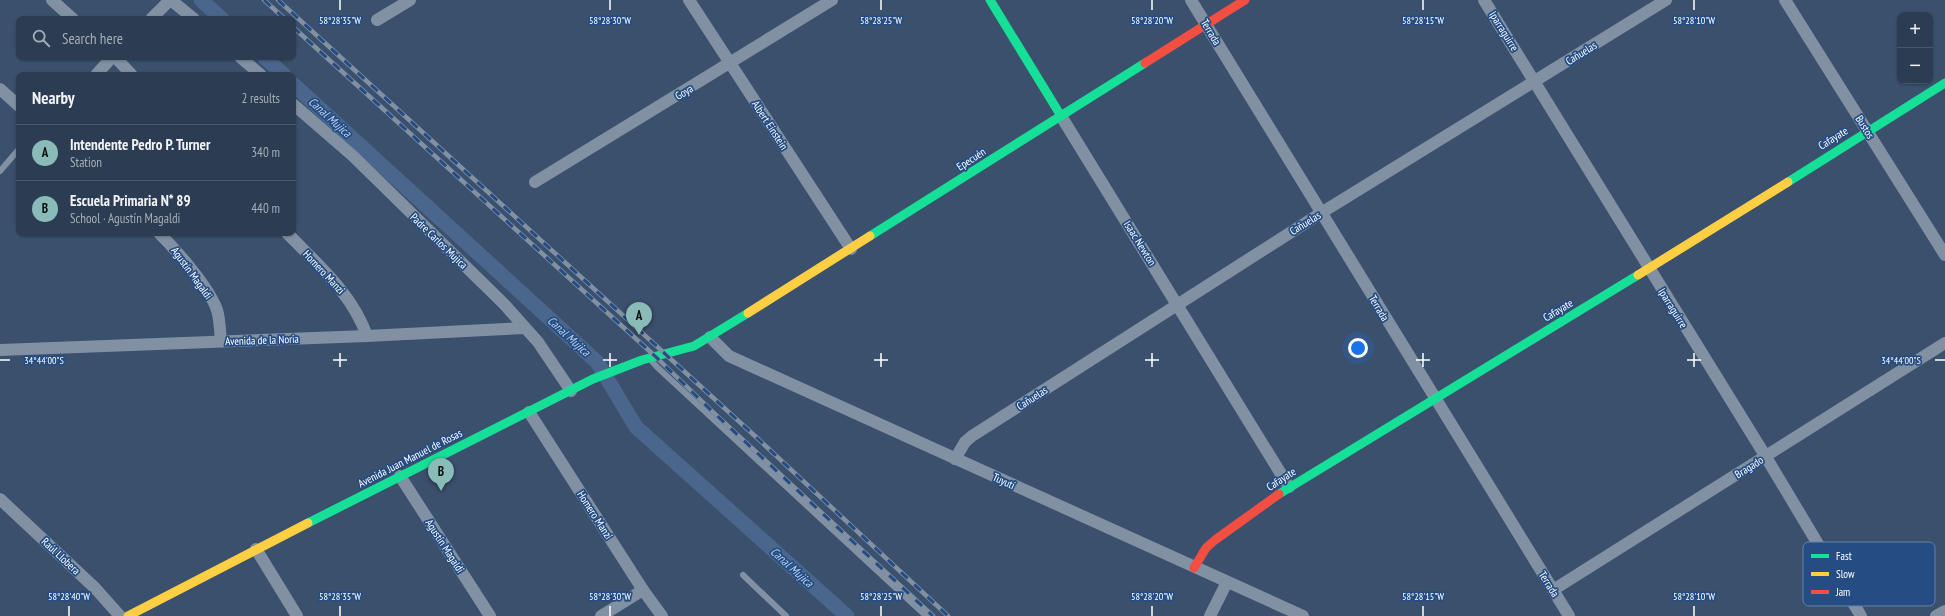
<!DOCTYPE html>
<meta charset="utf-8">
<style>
:root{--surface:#2c3c52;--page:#344359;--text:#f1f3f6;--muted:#a6adb8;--line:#485669;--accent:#8bbbb9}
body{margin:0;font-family:"PT Sans Narrow",sans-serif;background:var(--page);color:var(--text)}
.controls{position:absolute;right:12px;top:12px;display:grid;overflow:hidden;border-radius:8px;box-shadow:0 1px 3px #0004}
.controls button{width:36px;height:36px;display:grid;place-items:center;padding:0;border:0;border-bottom:1px solid var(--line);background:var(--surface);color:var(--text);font:20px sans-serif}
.you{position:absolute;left:1358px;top:348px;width:14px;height:14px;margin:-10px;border:3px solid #fff;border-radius:50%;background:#1a73e8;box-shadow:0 0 0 6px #1a73e833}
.badge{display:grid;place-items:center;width:26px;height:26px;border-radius:50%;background:var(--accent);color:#111;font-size:13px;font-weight:700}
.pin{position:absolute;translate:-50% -33px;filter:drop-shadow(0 1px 2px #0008)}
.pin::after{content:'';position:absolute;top:21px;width:14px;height:12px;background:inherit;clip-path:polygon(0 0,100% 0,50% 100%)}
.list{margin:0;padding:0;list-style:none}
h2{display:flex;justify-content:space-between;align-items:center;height:52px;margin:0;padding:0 16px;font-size:17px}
h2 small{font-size:13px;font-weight:400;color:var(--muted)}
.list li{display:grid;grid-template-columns:26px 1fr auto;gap:12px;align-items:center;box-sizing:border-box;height:56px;padding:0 16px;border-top:1px solid var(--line)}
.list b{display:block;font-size:15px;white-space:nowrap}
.list p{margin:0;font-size:13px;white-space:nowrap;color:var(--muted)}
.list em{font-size:13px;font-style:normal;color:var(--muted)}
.icon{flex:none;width:22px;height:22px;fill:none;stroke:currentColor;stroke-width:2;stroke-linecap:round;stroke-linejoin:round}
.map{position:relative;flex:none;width:1945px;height:616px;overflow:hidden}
.search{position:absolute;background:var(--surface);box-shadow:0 1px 3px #0004;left:16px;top:16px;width:280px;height:44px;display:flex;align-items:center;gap:10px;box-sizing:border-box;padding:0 14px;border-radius:8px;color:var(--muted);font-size:15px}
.panel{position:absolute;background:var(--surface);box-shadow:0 1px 3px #0004;left:16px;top:72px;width:280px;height:164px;border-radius:8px}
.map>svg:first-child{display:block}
</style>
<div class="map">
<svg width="1945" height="616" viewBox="0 0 1945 616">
<rect width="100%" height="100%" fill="#3b506d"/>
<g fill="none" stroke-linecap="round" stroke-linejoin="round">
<g stroke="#4a668c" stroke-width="15">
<polyline points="201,0 222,19"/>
<polyline points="264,57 284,75"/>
<polyline points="293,84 597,362 636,427 847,616"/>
</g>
<g stroke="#8190a3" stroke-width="6">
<polyline points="0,171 19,149"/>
<polyline points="650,359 657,367 926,616"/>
<polyline points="743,575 786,616"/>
</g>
<g stroke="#8190a3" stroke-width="12">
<polyline points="52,0 73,19"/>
<polyline points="171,0 194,19"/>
<polyline points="689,0 851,249"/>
<polyline points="1191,0 1569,616"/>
<polyline points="1484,0 1766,457 1861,616"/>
<polyline points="1785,0 1945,255"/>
<polyline points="151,19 170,0"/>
<polyline points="377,20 410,0"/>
<polyline points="115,57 132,75"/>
<polyline points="240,57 261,75"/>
<polyline points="96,75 112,57"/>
<polyline points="0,89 19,106"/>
<polyline points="293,104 353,156 504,304 538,342 571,391"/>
<polyline points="1061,116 1289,487"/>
<polyline points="535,182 832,0"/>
<path d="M159 233C177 251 209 287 217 310 220 320 220 332 221 341"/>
<path d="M287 233C318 265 352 293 367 336"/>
<polyline points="710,337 729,356 1303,616"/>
<polyline points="0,350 367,336 525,328"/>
<polyline points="529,412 643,590 662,616"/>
<polyline points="955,459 965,442 972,436 1321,213 1666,0"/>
<polyline points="400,476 490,616"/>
<polyline points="0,499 95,588 120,616"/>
<polyline points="256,549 297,616"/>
<polyline points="1553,590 1945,343"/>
<polyline points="601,616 643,590"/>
<polyline points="1210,616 1227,582"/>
<polyline points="1936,616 1945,611"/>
</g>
<g stroke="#16e098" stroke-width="9">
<polyline points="990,0 1061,116"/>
<polyline points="1788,182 1945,83"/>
<polyline points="870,236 1145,63"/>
<polyline points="1279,494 1638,275"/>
<polyline points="308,523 593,379 642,360 694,346 748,313"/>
</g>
<g stroke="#ffcf43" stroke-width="9">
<polyline points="1638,275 1788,182"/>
<polyline points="748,313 870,236"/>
<polyline points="128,616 308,523"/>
</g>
<g stroke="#f24e42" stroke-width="9">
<polyline points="1145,63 1245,0"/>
<polyline points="1194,568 1206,548 1215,540 1279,494"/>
</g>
<defs>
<g id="rail">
<polyline points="264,0 285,19"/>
<polyline points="278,0 756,437 948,616"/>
<polyline points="293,27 656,357 713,412 933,616"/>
</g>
</defs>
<use href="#rail" stroke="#8290a3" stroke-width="4.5"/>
<use href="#rail" stroke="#254d83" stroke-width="3" stroke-dasharray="9" stroke-linecap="butt"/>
</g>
<path fill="none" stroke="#fff" stroke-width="1.5" d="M340 0V10M610 0V10M881 0V10M1152 0V10M1423 0V10M1694 0V10M340 353V367M610 353V367M881 353V367M1152 353V367M1423 353V367M1694 353V367M0 360H10M333 360H347M603 360H617M874 360H888M1145 360H1159M1416 360H1430M1687 360H1701M1935 360H1945M69 606V616M340 606V616M610 606V616M881 606V616M1152 606V616M1423 606V616M1694 606V616"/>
<g text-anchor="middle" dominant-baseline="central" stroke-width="3.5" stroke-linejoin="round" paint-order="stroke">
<g font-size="11" fill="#fff" stroke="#254d83">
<text transform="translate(1504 31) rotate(58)">Iparraguirre</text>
<text transform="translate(1211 32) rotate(59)">Terrada</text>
<text transform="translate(1581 53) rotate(-32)">Cañuelas</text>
<text transform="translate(684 92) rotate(-31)">Goya</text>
<text transform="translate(770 125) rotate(57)">Albert Einstein</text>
<text transform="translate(1865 127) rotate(58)">Bustos</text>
<text transform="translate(1833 138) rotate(-32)">Cafayate</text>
<text transform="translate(971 159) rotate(-33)">Epecuén</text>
<text transform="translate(1305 223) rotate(-32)">Cañuelas</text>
<text transform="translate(439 241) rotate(44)">Padre Carlos Mujica</text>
<text transform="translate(1140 243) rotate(58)">Isaac Newton</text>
<text transform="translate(324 272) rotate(47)">Homero Manzi</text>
<text transform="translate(192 273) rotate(54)">Agustín Magaldi</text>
<text transform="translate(1379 308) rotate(59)">Terrada</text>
<text transform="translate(1673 308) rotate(58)">Iparraguirre</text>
<text transform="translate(1558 310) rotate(-31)">Cafayate</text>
<text transform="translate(262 340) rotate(-2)">Avenida de la Noria</text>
<text transform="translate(1032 398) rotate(-33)">Cañuelas</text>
<text transform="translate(410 458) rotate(-27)">Avenida Juan Manuel de Rosas</text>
<text transform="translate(1749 467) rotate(-32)">Bragado</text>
<text transform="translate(1281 479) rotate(-33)">Cafayate</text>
<text transform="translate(1004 481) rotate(25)">Tuyutí</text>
<text transform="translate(595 515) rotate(57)">Homero Manzi</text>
<text transform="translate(445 546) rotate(57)">Agustín Magaldi</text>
<text transform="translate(61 556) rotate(43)">Raúl Llobera</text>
<text transform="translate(1549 584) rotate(58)">Terrada</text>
</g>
<g font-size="12" font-style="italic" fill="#bad1ef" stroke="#254d83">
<text transform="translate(330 117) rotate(42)">Canal Mujica</text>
<text transform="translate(569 336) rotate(42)">Canal Mujica</text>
<text transform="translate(792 567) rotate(42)">Canal Mujica</text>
</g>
</g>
<rect x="1803" y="542" width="132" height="64" rx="6" fill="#254d83" stroke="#6682a8" stroke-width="1"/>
<rect x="1811" y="554" width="18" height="4" fill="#16e098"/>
<rect x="1811" y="572" width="18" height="4" fill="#ffcf43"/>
<rect x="1811" y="590" width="18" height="4" fill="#f24e42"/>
<g font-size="11" fill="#fff">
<text x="1836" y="560">Fast</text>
<text x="1836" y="578">Slow</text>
<text x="1836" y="596">Jam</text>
</g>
<g font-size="10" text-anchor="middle" fill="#fff" stroke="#254d83" stroke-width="3.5" stroke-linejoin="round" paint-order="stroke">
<text x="340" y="24">58°28'35"W</text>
<text x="610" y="24">58°28'30"W</text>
<text x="881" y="24">58°28'25"W</text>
<text x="1152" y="24">58°28'20"W</text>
<text x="1423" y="24">58°28'15"W</text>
<text x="1694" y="24">58°28'10"W</text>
<text x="44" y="364">34°44'00"S</text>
<text x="1901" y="364">34°44'00"S</text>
<text x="69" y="600">58°28'40"W</text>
<text x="340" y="600">58°28'35"W</text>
<text x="610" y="600">58°28'30"W</text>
<text x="881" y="600">58°28'25"W</text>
<text x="1152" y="600">58°28'20"W</text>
<text x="1423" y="600">58°28'15"W</text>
<text x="1694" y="600">58°28'10"W</text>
</g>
</svg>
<div class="controls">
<button>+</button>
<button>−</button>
</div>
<div class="you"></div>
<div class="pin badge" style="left:639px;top:335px">A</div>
<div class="pin badge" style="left:441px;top:491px">B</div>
<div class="search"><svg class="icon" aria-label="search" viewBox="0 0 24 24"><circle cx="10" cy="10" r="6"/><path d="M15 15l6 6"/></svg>Search here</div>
<section class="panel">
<h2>Nearby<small>2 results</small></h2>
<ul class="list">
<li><span class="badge">A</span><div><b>Intendente Pedro P. Turner</b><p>Station</p></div><em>340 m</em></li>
<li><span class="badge">B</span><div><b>Escuela Primaria N* 89</b><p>School · Agustín Magaldi</p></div><em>440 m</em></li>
</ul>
</section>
</div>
